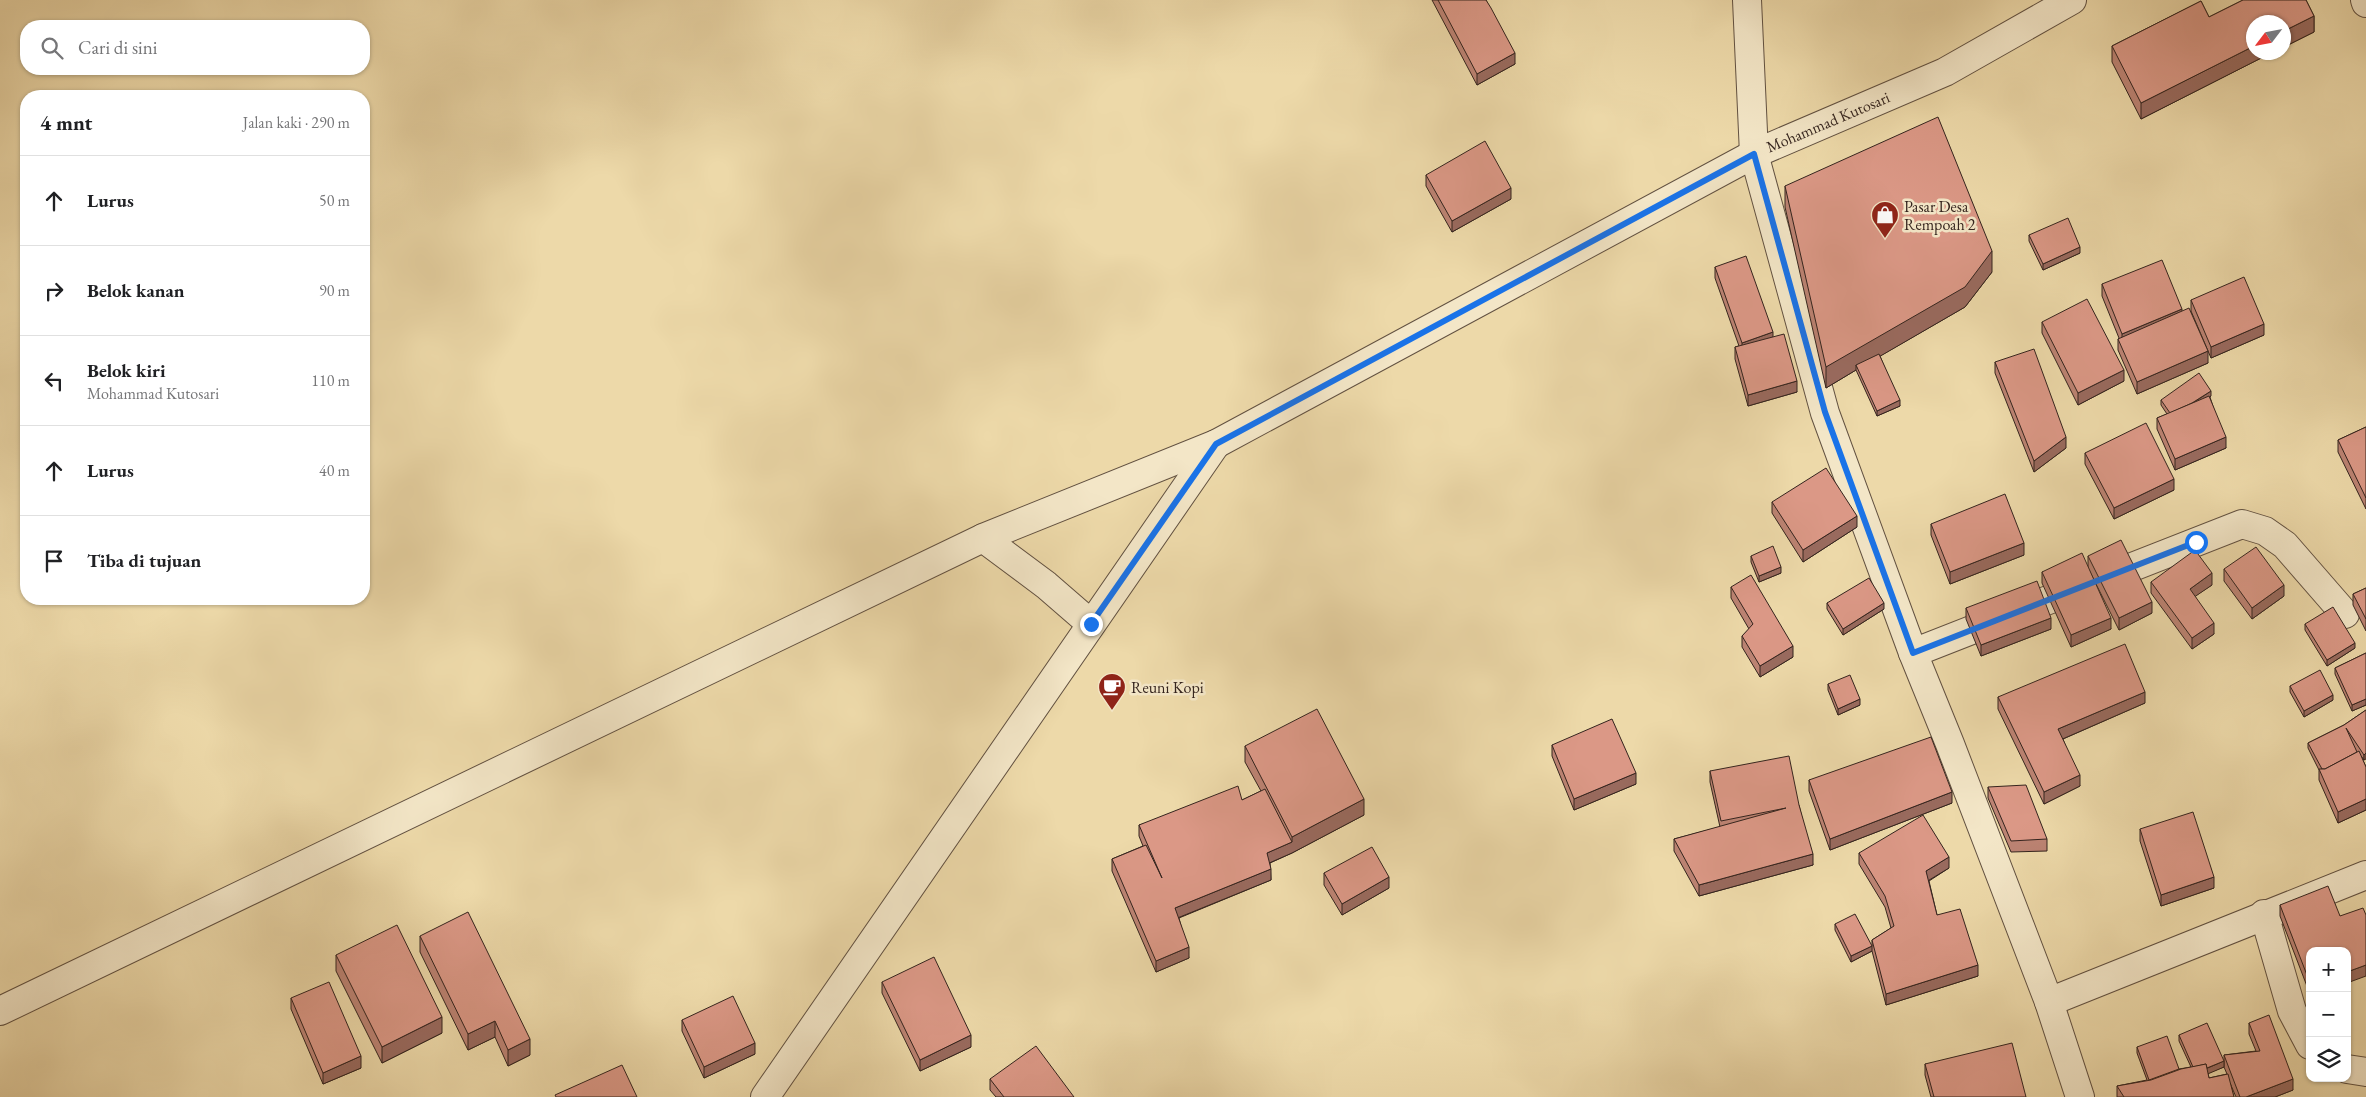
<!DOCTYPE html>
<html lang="id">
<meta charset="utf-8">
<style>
:root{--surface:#fff;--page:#f6f6f6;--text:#202124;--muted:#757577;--line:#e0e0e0}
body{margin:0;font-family:"EB Garamond",serif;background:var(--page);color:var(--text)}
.controls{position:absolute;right:15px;bottom:15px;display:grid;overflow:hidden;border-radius:10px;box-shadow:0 1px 4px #0004}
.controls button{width:45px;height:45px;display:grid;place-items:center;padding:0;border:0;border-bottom:1px solid var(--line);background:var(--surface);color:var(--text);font:25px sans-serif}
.compass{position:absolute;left:2246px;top:15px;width:45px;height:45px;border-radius:50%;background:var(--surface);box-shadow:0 1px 4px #0004;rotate:238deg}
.stop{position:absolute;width:15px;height:15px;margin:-11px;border:4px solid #1a73e8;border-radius:50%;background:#fff}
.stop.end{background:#1a73e8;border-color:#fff;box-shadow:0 1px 5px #0008}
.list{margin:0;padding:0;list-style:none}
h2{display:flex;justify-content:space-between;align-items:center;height:65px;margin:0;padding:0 20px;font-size:21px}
h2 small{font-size:16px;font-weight:400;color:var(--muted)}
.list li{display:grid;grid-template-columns:32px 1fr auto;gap:15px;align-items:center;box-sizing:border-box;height:90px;padding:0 20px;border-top:1px solid var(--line)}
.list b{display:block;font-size:19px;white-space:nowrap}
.list p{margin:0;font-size:16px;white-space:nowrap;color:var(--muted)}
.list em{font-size:16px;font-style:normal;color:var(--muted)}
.icon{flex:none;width:28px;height:28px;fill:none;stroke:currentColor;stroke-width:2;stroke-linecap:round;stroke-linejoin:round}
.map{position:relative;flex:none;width:2366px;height:1097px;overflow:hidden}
.search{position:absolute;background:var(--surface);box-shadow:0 1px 4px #0004;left:20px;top:20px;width:350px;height:55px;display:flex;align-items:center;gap:12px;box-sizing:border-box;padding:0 18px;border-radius:20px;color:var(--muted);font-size:19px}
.panel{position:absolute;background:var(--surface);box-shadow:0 1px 4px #0004;left:20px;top:90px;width:350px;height:515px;border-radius:20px}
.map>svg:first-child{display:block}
</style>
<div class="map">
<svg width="2366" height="1097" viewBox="0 0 2366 1097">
<rect width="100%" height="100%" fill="#edd9a9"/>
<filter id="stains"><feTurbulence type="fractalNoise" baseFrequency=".004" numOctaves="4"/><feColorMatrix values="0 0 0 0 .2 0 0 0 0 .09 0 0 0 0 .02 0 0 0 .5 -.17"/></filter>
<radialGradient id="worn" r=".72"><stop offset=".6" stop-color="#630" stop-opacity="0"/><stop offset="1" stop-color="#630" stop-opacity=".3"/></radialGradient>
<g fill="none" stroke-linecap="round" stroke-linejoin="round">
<defs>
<g id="minor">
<polyline points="1747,0 1754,154 1825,413 1913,653 1950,744 2049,1002 2080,1097"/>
<polyline points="2365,0 2366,3"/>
<polyline points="983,538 1046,585 1091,624"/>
<polyline points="1913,653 2242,524 2265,531 2285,545 2345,614"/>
<polyline points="2264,914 2292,1011 2310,1045"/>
<polyline points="2049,1002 2366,875"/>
<polyline points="2347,1069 2366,1072"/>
</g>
<g id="tertiary">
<polyline points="0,1011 983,538 1216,444 1754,154 1945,72 2072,0"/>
<polyline points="765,1097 1216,444"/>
</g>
</defs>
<use href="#minor" stroke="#625141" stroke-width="30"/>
<use href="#tertiary" stroke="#625141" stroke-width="30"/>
<use href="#minor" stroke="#f3e6c7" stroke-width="28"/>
<use href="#tertiary" stroke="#f3e6c7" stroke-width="28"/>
</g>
<g fill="#bc8373" stroke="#34241e">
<polygon points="1432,0 1486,0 1515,64 1477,85"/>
<polygon points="2243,0 2306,0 2314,16 2314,32 2284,47 2284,22 2254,22 2254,52 2273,52 2141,119 2112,62 2112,46 2201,1 2209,17"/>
<polygon points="1426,175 1511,199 1452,232 1426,186"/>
<polygon points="1785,186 1992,272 1965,307 1880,356 1900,406 1877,416 1856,370 1826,388 1785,207"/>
<polygon points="2029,235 2080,253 2043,270 2029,241"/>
<polygon points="1715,267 1773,337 1797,392 1748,406 1735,359 1735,347 1739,346 1715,278"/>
<polygon points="2102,284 2182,311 2208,363 2137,394 2118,350 2118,339 2119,338 2102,296"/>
<polygon points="2191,300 2264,335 2211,358 2191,311"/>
<polygon points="2042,322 2124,381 2078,405 2042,333"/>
<polygon points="1995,362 2066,448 2034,472 1995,373"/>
<polygon points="2211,396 2210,397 2226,448 2175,470 2157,429 2157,418 2167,414 2161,405 2161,400"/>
<polygon points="2366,427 2366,509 2338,452 2338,440"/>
<polygon points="2085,453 2174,490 2114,519 2085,464"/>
<polygon points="1772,502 1857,527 1803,562 1772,513"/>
<polygon points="1931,524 2024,555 1950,584 1931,535"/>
<polygon points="1751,556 1781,573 1759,582 1751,562"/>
<polygon points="2088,556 2152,613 2119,630 2089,570 2111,629 2071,647 2042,583 2042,572 2088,567"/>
<polygon points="2224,569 2284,596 2252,619 2224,581"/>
<polygon points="2151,582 2212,585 2195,596 2214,634 2192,649 2151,593"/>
<polygon points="1731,587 1793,657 1760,677 1742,647 1742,636 1749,629 1731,598"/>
<polygon points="2366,588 2366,631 2353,605 2353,594"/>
<polygon points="1827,603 1884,609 1843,635 1827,609"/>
<polygon points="1966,608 2051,629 1981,656 1966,619"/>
<polygon points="2305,624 2355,648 2327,666 2305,630"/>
<polygon points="2366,653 2366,705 2352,711 2335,674 2335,668"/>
<polygon points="1828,684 1860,705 1838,715 1828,690"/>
<polygon points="2290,686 2333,700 2304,717 2290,692"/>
<polygon points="1998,697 2145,703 2063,739 2080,786 2044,804 1998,709"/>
<polygon points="2366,710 2364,760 2361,756 2366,767 2366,810 2338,823 2319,780 2319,770 2308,748 2308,743 2344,725"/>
<polygon points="1552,745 1636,784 1574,810 1552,756"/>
<polygon points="1245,746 1364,815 1292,853 1270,863 1271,880 1179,918 1189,958 1156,972 1112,871 1112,859 1143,846 1139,836 1139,825 1242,800 1261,791 1245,762"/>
<polygon points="1710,771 1799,805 1813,865 1699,896 1674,851 1674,839 1720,827 1710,782"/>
<polygon points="1809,780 1952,803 1830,850 1809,791"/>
<polygon points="1988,787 2047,839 2047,851 2011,852 1988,798"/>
<polygon points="2140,829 2214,888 2161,906 2140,841"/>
<polygon points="1859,853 1949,868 1929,881 1937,915 1978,976 1886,1005 1872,951 1851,962 1835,930 1835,924 1872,946 1872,940 1891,928 1885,907 1859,864"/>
<polygon points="1324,873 1389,888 1342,915 1324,885"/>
<polygon points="2280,905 2340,916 2310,951 2310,994 2280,916"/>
<polygon points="420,936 530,1055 508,1066 495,1037 468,1050 420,952"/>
<polygon points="336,955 442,1033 382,1063 336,971"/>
<polygon points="882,982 971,1047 920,1071 882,993"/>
<polygon points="291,998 361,1068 323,1084 291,1009"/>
<polygon points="682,1020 755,1054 704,1078 682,1031"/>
<polygon points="2249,1023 2293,1090 2275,1097 2236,1097 2230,1083 2234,1097 2117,1097 2117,1086 2147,1080 2137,1053 2137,1047 2179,1069 2191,1067 2179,1041 2179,1035 2224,1067 2208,1073 2209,1078 2227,1074 2224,1067 2224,1055 2256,1051 2249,1034"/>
<polygon points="1925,1064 2026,1097 1931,1097 1925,1075"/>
<polygon points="990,1079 1074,1097 996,1097 990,1090"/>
</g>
<g fill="#996a5e" stroke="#34241e">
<polygon points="2314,16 2314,32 2284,47 2284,31"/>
<polygon points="2254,46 2254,52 2273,52 2141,119 2141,103"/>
<polygon points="1515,53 1515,64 1477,85 1477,74"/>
<polygon points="1511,188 1511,199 1452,232 1452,221"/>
<polygon points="2080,247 2080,253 2043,270 2043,264"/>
<polygon points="1992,251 1992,272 1965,307 1858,369 1856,365 1856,370 1826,388 1826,367"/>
<polygon points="2182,309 2182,320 2122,345 2122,334"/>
<polygon points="2264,324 2264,335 2211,358 2211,347"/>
<polygon points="1773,332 1773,343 1742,354 1742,343"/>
<polygon points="2208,351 2208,363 2137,394 2137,382"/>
<polygon points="2124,370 2124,381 2078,405 2078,393"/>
<polygon points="1797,381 1797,392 1748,406 1748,395"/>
<polygon points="2211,391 2211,396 2173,422 2173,416"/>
<polygon points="1900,400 1900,406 1877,416 1877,411"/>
<polygon points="2066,437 2066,448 2034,472 2034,461"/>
<polygon points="2226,437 2226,448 2175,470 2175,459"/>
<polygon points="2174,479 2174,490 2114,519 2114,508"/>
<polygon points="1857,516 1857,527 1803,562 1803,550"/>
<polygon points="2024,543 2024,555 1950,584 1950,572"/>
<polygon points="1781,567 1781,573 1759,582 1759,576"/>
<polygon points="2212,573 2212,585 2190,600 2190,589"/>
<polygon points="2284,585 2284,596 2252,619 2252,608"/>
<polygon points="2152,602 2152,613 2119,630 2119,618"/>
<polygon points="1884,603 1884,609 1843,635 1843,629"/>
<polygon points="2051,618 2051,629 1981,656 1981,645"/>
<polygon points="2111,618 2111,629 2071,647 2071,635"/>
<polygon points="2214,623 2214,634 2192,649 2192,638"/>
<polygon points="2355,643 2355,648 2327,666 2327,660"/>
<polygon points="1793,646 1793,657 1760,677 1760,666"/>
<polygon points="2145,692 2145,703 2058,741 2058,729"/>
<polygon points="2333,695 2333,700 2304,717 2304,711"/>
<polygon points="1860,699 1860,705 1838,715 1838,709"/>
<polygon points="2366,699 2366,705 2352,711 2352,705"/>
<polygon points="2366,753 2366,759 2364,760 2364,755"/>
<polygon points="1636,773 1636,784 1574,810 1574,799"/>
<polygon points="2080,775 2080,786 2044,804 2044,792"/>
<polygon points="1952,792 1952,803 1830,850 1830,839"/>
<polygon points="1364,799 1364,815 1292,853 1267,864 1267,853 1292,842 1292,837"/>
<polygon points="2366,799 2366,810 2338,823 2338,812"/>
<polygon points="1813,854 1813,865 1699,896 1699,885"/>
<polygon points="1949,857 1949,868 1926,882 1926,871"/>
<polygon points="1271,869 1271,880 1175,919 1175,908"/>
<polygon points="1389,877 1389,888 1342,915 1342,904"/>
<polygon points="2214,877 2214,888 2161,906 2161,895"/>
<polygon points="1872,946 1872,951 1851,962 1851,956"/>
<polygon points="1189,947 1189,958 1156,972 1156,961"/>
<polygon points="1978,965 1978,976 1886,1005 1886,994"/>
<polygon points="2366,965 2366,976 2347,983 2347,972"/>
<polygon points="442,1017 442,1033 382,1063 382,1047"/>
<polygon points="495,1021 495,1037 468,1050 468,1034"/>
<polygon points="971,1035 971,1047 920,1071 920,1060"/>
<polygon points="530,1039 530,1055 508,1066 508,1050"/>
<polygon points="755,1043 755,1054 704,1078 704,1067"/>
<polygon points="361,1056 361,1068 323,1084 323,1073"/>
<polygon points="2224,1061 2224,1067 2196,1079 2196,1073"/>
<polygon points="2293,1079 2293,1090 2275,1097 2246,1097"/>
</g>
<g fill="#db9886" stroke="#34241e">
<polygon points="1438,0 1486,0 1491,8 1515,53 1477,74"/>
<polygon points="2243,0 2306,0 2314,16 2284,31 2284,22 2254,22 2254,46 2141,103 2112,46 2201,1 2209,17"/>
<polygon points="1938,117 1992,251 1965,287 1826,367 1785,186"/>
<polygon points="1485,141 1511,188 1452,221 1426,175"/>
<polygon points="2068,218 2080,247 2043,264 2029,235"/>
<polygon points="1746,256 1773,332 1742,343 1715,267"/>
<polygon points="2162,260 2182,309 2122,334 2102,284"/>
<polygon points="2244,277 2264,324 2211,347 2191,300"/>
<polygon points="2087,299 2124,370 2078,393 2042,322"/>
<polygon points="2189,308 2208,351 2137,382 2118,339"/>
<polygon points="1784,334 1797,381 1748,395 1735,347"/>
<polygon points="2034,349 2066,437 2034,461 1995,362"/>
<polygon points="1879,354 1900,400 1877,411 1856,365"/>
<polygon points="2199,373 2211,391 2192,403 2170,413 2161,400"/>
<polygon points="2209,396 2226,437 2175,459 2157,418"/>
<polygon points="2146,423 2174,479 2114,508 2085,453"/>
<polygon points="2366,427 2366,498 2338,440"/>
<polygon points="1826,468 1857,516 1803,550 1772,502"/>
<polygon points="2005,494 2024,543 1950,572 1931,524"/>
<polygon points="2121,540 2152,602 2119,618 2088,556"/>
<polygon points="1773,546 1781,567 1759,576 1751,556"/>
<polygon points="2256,547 2284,585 2252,608 2224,569"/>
<polygon points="2195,550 2212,573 2190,589 2214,623 2192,638 2151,582"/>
<polygon points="2082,553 2111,618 2071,635 2042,572"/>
<polygon points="1751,575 1793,646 1760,666 1742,636 1753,624 1731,587"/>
<polygon points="1869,578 1884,603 1843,629 1827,603"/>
<polygon points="2037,581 2051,618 1981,645 1966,608"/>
<polygon points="2366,588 2366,619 2353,594"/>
<polygon points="2333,607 2355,643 2327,660 2305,624"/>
<polygon points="2125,644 2145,692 2058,729 2080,775 2044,792 1998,697"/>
<polygon points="2366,653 2366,699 2352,705 2335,668"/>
<polygon points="2320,670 2333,695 2304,711 2290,686"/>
<polygon points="1850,675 1860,699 1838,709 1828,684"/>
<polygon points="1317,709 1364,799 1292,837 1245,746"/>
<polygon points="2366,710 2366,753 2364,755 2346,728 2357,752 2325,769 2322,769 2308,743 2344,725"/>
<polygon points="1612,719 1636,773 1574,799 1552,745"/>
<polygon points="1931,737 1952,792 1830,839 1809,780"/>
<polygon points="2359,751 2366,767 2366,799 2338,812 2319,769 2325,769"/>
<polygon points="1789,756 1799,805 1813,854 1699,885 1674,839 1786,808 1721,821 1710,771"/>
<polygon points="2026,785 2047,839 2011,841 1988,787"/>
<polygon points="1238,786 1242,800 1265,789 1292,842 1267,853 1271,869 1175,908 1189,947 1156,961 1112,859 1146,845 1162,878 1139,825"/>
<polygon points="2193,812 2214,877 2161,895 2140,829"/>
<polygon points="1923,815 1949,857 1926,871 1937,915 1960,909 1978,965 1886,994 1872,940 1894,926 1885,896 1859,853"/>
<polygon points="1372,847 1389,877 1342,904 1324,873"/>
<polygon points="2328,886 2340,916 2363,908 2366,915 2366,965 2347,972 2347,951 2310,951 2310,983 2280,905"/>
<polygon points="468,912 530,1039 508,1050 495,1021 468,1034 420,936"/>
<polygon points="1855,914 1872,946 1851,956 1835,924"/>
<polygon points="397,925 442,1017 382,1047 336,955"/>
<polygon points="934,957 971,1035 920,1060 882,982"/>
<polygon points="329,982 361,1056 323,1073 291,998"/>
<polygon points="733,996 755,1043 704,1067 682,1020"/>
<polygon points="2269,1015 2293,1079 2246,1097 2240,1097 2224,1055 2260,1051 2249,1023"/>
<polygon points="2207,1023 2224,1061 2207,1068 2206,1064 2193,1067 2179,1035"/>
<polygon points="2167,1036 2179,1069 2149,1080 2137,1047"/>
<polygon points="2012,1043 2026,1097 1934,1097 1925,1064"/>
<polygon points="1036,1046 1074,1097 1004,1097 990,1079"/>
<polygon points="2206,1064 2209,1078 2228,1074 2234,1097 2124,1097 2117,1086 2151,1080 2181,1069"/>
<polygon points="622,1065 637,1097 556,1097 555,1095"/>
</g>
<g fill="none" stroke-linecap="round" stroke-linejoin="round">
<polyline stroke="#1a73e8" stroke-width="6" points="1091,624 1216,444 1754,154 1825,412 1913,653 2196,542"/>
</g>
<defs>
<symbol id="shop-pin" viewBox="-11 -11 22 30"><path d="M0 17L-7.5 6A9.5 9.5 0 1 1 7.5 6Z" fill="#8f2418" stroke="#f3e6c7"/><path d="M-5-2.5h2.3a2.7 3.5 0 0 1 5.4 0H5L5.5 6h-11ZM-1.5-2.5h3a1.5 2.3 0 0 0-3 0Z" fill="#fff"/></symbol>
<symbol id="cafe-pin" viewBox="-11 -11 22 30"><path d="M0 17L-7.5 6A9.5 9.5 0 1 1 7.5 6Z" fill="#8f2418" stroke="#f3e6c7"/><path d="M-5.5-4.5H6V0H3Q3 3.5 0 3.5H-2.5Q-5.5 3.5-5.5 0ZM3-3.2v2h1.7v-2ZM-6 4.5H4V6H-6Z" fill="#fff"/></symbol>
</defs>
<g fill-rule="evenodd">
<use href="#shop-pin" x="1869" y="199" width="32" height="43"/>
<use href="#cafe-pin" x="1096" y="671" width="32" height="43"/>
</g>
<g text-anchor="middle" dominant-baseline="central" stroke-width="5" stroke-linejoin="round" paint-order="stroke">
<g font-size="16" fill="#34241e" stroke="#f3e6c7">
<text transform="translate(1828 122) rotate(-23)">Mohammad Kutosari</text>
</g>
<g font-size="16" fill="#34241e" stroke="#f3e6c7" text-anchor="start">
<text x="1904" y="206">Pasar Desa<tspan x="1904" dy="18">Rempoah 2</tspan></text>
<text x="1131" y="687">Reuni Kopi</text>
</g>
</g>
<rect width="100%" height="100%" filter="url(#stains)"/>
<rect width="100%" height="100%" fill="url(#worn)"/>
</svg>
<div class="controls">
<button>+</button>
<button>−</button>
<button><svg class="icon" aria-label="layers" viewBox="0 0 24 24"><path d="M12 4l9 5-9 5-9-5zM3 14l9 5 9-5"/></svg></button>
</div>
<svg class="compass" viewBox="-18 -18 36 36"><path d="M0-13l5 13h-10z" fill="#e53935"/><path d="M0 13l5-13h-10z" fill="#757577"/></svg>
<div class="stop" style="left:2196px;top:542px"></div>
<div class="stop end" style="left:1091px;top:624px"></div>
<div class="search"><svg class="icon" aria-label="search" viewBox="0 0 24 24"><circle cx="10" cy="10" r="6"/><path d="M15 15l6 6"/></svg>Cari di sini</div>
<section class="panel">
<h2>4 mnt<small>Jalan kaki · 290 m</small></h2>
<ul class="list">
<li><svg class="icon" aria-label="ahead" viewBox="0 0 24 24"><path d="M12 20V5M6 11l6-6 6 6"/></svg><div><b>Lurus</b></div><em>50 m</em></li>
<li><svg class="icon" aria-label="right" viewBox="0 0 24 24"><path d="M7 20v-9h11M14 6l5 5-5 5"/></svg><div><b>Belok kanan</b></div><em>90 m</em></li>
<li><svg class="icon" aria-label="left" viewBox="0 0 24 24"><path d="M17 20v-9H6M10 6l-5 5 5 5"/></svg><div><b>Belok kiri</b><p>Mohammad Kutosari</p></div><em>110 m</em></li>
<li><svg class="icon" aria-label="ahead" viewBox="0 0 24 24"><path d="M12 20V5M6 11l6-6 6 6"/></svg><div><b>Lurus</b></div><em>40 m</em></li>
<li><svg class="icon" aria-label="arrive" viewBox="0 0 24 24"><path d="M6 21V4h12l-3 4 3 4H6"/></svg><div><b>Tiba di tujuan</b></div></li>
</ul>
</section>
</div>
